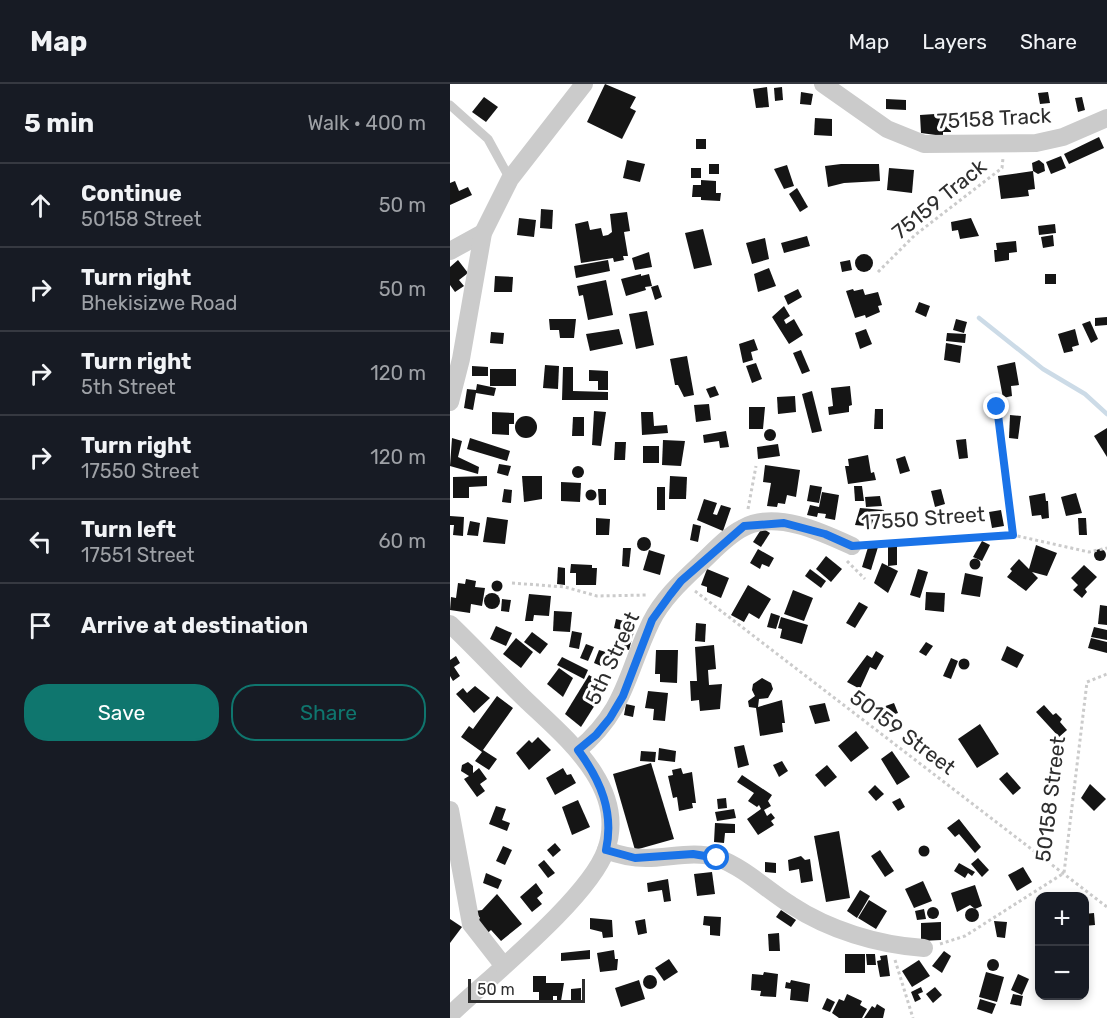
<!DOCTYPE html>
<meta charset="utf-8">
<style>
:root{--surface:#171b24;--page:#20242c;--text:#f1f3f6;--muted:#9ea1a6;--line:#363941;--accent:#0f766e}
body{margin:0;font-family:Rubik,sans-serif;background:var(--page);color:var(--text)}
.controls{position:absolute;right:18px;bottom:18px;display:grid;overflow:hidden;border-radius:12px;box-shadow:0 3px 9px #0003}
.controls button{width:54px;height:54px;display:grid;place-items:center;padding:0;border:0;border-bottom:2px solid var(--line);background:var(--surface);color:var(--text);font:30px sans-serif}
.scale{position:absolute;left:18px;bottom:15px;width:117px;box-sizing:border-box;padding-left:6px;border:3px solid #2e2e2e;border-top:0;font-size:16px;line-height:21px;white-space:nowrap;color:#2e2e2e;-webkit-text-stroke:4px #fff;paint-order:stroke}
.stop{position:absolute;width:18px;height:18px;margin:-14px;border:4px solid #1a73e8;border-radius:50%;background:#fff}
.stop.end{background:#1a73e8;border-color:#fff;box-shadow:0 2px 6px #0008}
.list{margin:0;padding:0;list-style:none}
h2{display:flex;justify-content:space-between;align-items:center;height:78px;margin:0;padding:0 24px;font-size:26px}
h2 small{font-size:20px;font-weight:400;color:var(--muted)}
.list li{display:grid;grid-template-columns:39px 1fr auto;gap:18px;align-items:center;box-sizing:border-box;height:84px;padding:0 24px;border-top:2px solid var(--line)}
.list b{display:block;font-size:22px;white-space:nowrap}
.list p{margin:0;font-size:20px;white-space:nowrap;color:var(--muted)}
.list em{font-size:20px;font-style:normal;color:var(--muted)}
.actions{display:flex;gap:12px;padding:18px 24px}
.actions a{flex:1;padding:14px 0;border:2px solid var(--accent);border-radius:24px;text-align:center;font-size:21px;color:var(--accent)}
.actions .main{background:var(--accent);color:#fff}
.icon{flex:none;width:33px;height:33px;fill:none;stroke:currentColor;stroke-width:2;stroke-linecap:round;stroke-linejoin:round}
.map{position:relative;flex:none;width:657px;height:934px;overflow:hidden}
header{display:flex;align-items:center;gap:36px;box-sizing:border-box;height:84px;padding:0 30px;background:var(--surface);border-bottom:2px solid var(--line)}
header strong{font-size:28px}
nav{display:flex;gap:33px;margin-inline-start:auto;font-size:21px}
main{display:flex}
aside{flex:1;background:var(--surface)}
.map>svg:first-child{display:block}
</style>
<header>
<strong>Map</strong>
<nav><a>Map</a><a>Layers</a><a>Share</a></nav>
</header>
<main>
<aside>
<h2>5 min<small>Walk · 400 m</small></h2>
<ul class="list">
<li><svg class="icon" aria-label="ahead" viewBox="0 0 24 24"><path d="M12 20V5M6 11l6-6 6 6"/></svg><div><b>Continue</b><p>50158 Street</p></div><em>50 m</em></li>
<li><svg class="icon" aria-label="right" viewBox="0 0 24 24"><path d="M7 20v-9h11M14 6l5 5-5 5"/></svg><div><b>Turn right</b><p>Bhekisizwe Road</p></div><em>50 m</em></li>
<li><svg class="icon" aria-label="right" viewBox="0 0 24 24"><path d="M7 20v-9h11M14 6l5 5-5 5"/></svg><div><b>Turn right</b><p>5th Street</p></div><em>120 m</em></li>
<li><svg class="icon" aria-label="right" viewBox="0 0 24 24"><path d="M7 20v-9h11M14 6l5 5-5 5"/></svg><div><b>Turn right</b><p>17550 Street</p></div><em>120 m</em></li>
<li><svg class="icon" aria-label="left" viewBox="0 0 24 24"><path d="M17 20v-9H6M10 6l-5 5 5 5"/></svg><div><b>Turn left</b><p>17551 Street</p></div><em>60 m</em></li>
<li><svg class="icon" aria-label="arrive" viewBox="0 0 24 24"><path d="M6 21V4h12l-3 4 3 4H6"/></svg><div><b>Arrive at destination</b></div></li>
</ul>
<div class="actions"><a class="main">Save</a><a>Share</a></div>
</aside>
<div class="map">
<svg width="657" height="934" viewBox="0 0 657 934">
<rect width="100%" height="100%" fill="#fff"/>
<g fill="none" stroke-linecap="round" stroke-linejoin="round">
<polyline stroke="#ccdbe7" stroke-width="4.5" points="529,234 593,285 635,310 657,330"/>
</g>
<g fill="#151515">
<polygon points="155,0 186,13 180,24 186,27 172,55 137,38"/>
<polygon points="317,3 319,23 306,24 303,5"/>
<polygon points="332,3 333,16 325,17 324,4"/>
<polygon points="351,8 363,10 361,21 350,20"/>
<polygon points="598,8 600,19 590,20 588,9"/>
<polygon points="34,13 48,23 36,38 22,28"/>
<polygon points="632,13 635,26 628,28 625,14"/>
<polygon points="436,15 456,16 456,26 436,25"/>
<polygon points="500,29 501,48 493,48 493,52 471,49 470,31"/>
<polygon points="365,34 382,35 382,52 364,51"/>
<polygon points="649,53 654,64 619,80 614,70"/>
<rect x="246" y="55" width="10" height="10"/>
<polygon points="611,72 616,84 601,90 596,78"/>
<polygon points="177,76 195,80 190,98 173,94"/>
<polygon points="589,76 594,80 595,87 588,90 583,87 582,79"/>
<rect x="259" y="80" width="10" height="10"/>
<polygon points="391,80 429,80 430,97 394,99 378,103 375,82"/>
<polygon points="337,81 344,102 334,105 324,85"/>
<rect x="241" y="84" width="10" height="10"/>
<polygon points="439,84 464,86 462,109 437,106"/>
<polygon points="583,87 585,105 578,106 579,112 551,115 548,92"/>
<polygon points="251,96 266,97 266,109 271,109 270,117 251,116 251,113 242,113 243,101 251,101"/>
<polygon points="5,97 9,107 18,103 22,111 0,121 0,99"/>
<polygon points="347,104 358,123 350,128 339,110"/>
<polygon points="91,125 103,126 102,145 90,144"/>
<polygon points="177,128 180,147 174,148 178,172 173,172 174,176 164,178 163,174 131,179 125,140 138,137 140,146 151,144 153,152 158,151 162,148 160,130"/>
<polygon points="69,134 86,136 84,153 67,151"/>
<polygon points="521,134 529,152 510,155 508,146 502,147 501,138"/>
<polygon points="605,140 606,149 589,151 588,142"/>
<polygon points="253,145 262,181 244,185 235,149"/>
<polygon points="603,151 604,162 593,164 591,153"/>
<polygon points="357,152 360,162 334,169 331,159"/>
<polygon points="315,154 319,175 302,180 296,159"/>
<polygon points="566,157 567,168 559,169 559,176 545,178 544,166 547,166 546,159"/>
<polygon points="199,168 202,183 185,186 182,174"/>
<circle cx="414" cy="179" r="9"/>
<polygon points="8,176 18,189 9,196 14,202 5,208 0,201 0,183"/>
<polygon points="158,176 160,187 126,194 124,182"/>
<polygon points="400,176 402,186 392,188 390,178"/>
<polygon points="319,184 326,202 308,208 304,190"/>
<polygon points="191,190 191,192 199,190 202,202 195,203 196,206 176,212 171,195"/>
<rect x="595" y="190" width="11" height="10"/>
<polygon points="45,192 63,193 62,208 44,208"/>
<polygon points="156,196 163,231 138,236 133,211 129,212 127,202"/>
<polygon points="208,201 212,213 205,216 201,203"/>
<polygon points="348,205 352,213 338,221 334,212"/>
<polygon points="403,205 404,207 413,205 415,211 428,208 432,221 428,222 430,228 416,234 415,231 405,234 396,207"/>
<polygon points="469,218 480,222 476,233 465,228"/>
<polygon points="334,222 340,232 334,236 336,240 344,235 353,251 339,260 322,233"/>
<polygon points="197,227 204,261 186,265 179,230"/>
<polygon points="657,233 657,241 645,242 645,234"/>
<polygon points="99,235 126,235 124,254 110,254 109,246 100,246"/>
<polygon points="506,235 517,238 514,249 503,246"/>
<polygon points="640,237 648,255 641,259 632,240"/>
<polygon points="169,245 173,260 140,267 136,250"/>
<polygon points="416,245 422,260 410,265 405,249"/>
<polygon points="625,245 629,261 622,263 623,267 614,269 608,250"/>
<polygon points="41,248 54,249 53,260 40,259"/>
<polygon points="497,249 516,250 515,259 496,257"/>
<polygon points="304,255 308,266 301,268 303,276 293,279 289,260"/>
<polygon points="496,259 512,262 510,279 494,276"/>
<polygon points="351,266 360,287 352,290 343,269"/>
<polygon points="237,272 244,311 234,313 228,301 225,301 220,275"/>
<polygon points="565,278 569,301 561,302 562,312 553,314 547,282"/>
<polygon points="306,279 312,295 302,299 296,282"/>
<polygon points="95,281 109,282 108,305 93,304"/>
<polygon points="22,282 38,283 38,292 22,292"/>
<polygon points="113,283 123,283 123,307 158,308 158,316 112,316"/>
<rect x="40" y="285" width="26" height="17"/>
<polygon points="139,286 158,287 158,306 148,306 148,297 139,297"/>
<polygon points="27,300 46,304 44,312 26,309 23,326 14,324 17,305 26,306"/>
<polygon points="265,302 269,311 260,314 256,305"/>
<polygon points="400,302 402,321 399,322 399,328 379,331 378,323 383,322 381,304"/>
<polygon points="362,307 372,347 362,349 352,310"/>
<polygon points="345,312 346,328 328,330 327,313"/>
<polygon points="259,320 261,336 246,338 244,321"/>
<polygon points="299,323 315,323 313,345 299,345"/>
<polygon points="425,325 433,325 433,345 424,345"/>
<polygon points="144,327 156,328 151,362 142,361"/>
<polygon points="42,328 64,329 64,340 59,340 59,351 42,350"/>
<polygon points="191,328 203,328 204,342 217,341 218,349 192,351"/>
<polygon points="560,331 571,332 568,355 559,354"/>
<circle cx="76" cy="343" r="11"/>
<polygon points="123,333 134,333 134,352 122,352"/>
<polygon points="657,344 657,373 644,352"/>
<circle cx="320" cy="351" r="6"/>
<polygon points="276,347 279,363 270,364 269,357 254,359 253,351"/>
<polygon points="2,354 12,357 8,373 29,383 28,390 0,382"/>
<polygon points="20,354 60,367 57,377 17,365"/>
<polygon points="516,355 518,374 509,375 506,356"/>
<polygon points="213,356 235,357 231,382 212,381"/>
<polygon points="165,358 176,358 175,376 164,376"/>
<polygon points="328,360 330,372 308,375 307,363"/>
<rect x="193" y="362" width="16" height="17"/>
<polygon points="418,371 421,389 424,388 426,396 398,400 395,382 399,382 398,375"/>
<polygon points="455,372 460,387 450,390 446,375"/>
<polygon points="49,380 61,382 58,392 47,389"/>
<polygon points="315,381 350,386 346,413 337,411 335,420 328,419 327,423 317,422 321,399 313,398"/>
<circle cx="128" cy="388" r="6"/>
<polygon points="37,392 37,402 19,403 19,414 3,414 3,393"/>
<polygon points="72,392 92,392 92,415 74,418"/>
<polygon points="220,392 237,393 236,415 219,415"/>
<polygon points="111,398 131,399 130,418 111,417"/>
<polygon points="360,401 372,403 369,419 357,417"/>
<polygon points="404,402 412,402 414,417 405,417"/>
<rect x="207" y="403" width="8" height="23"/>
<polygon points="54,405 62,406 61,419 52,418"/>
<polygon points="148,405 156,405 156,421 149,421"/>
<polygon points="491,405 495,420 485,423 481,407"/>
<circle cx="141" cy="411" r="5.5"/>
<polygon points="372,408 389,411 385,436 375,434 376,430 368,429 367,433 357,431 360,421 369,423"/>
<polygon points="595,409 596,417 598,417 599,434 592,435 591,431 582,432 579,412"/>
<polygon points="626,409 632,429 616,432 611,413"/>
<polygon points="430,412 432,422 416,423 415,413"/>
<polygon points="254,415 267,419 263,430 267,431 271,421 281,424 273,447 247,436"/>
<polygon points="410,424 434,426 433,436 412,434 427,436 426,443 405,441"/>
<polygon points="551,426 554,442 542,444 539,428"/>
<polygon points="0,432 14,433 13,452 3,451 4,441 0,441"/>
<polygon points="37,433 58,436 55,460 33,458"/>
<polygon points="146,434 160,435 159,451 146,451"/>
<polygon points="628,434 636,434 637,451 629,451"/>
<polygon points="20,437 30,439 28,452 17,451"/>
<polygon points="243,440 251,442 248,458 240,456"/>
<polygon points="312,444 320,449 311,463 303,458"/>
<circle cx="194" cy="460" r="7"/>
<polygon points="532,457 540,461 532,477 523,473"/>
<polygon points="419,460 428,463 421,486 412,483"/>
<polygon points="438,461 447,461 447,481 438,482"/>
<polygon points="586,461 607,469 597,492 582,488 588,494 576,507 557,493 562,487 560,485 569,475 579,485"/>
<polygon points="173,464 181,464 179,483 172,482"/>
<polygon points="308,465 324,474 319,483 312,480 310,485 300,479"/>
<circle cx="650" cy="471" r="6"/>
<polygon points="199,466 215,471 210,491 193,486"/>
<polygon points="376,472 392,485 381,498 366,485"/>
<circle cx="525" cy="480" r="5.5"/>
<polygon points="432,479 448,487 438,509 424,499"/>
<polygon points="121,480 142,481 142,484 147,484 146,501 126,501 126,489 120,489"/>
<polygon points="634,481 647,493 635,505 637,508 632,514 623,506 628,501 621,494"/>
<polygon points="108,483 115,484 115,501 107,500"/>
<polygon points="257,485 279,494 271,514 257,508 257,503 251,501"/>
<polygon points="360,485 376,497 371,504 355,492"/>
<polygon points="468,485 478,488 470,514 460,511"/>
<polygon points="515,489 533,493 530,513 511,510"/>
<polygon points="16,495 26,497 25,503 35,504 32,522 21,520 20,529 0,526 1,513 6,514 8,499 15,500"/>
<circle cx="47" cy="502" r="5.5"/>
<polygon points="298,501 321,515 309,535 299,529 294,538 281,531"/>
<polygon points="343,506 363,514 354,537 334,530"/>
<polygon points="476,508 495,509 494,528 475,526"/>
<circle cx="42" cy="517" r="8"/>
<polygon points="79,510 101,512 99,532 84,531 83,537 75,537"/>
<polygon points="52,515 61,516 59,528 51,527"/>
<polygon points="409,518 418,523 405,544 396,539"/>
<polygon points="650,521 657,522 657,541 648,540"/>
<polygon points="104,527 122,528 120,548 103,547"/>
<polygon points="321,529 330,532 326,545 317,543"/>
<polygon points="331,533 358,541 352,560 330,554 332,545 328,544"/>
<polygon points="166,535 186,540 179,566 168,563 172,546 164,544"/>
<polygon points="246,539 256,540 255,558 245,557"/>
<polygon points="46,542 62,549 56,562 40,555"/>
<polygon points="644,543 657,546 657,556 641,553"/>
<polygon points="122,547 132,549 129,565 119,563"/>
<polygon points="82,548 98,560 90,570 74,558"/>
<polygon points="66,554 83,568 71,584 53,570"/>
<polygon points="641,554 657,558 657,569 638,564"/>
<polygon points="476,558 483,562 476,572 469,568"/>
<polygon points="136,560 144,563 138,577 130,574"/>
<polygon points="264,561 266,585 258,586 259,601 272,600 270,625 250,627 249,616 241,617 240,597 247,597 245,563"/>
<polygon points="557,562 574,571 567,584 551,576"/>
<polygon points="149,566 156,568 151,582 144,579"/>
<polygon points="206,566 228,566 227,599 210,598 210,590 205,590"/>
<polygon points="426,567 434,572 426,586 420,583 410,605 397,598 417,571 422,574"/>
<polygon points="6,572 10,579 4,583 10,592 3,597 0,592 0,576"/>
<polygon points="112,573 138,586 134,595 107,581"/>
<polygon points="501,574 508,577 501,595 493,592"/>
<circle cx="514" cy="580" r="5.5"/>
<polygon points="109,584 123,594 113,613 97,600"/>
<polygon points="139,591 157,602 131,643 115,630"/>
<polygon points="312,594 321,599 323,605 318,614 309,615 308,623 332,616 335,639 332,639 333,648 310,652 306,624 299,623 298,617 305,612 302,606 303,600"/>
<polygon points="25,602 40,614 24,629 6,610 13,604 17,609"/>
<polygon points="198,607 218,609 215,637 203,636 204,625 195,624"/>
<polygon points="47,612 63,624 33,666 47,675 39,686 25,677 32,668 11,653 19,642 23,645"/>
<polygon points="375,619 380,637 365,640 359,622"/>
<polygon points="444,619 448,629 433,634 430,624"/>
<polygon points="176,620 185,622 183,633 174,631"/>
<polygon points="594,621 603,631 606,629 612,635 610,638 617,646 609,653 586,628"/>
<polygon points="530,640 549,670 527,684 508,655"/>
<polygon points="406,647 419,664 401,678 388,662"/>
<polygon points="88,653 101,666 79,686 66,669 79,656 82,659"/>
<polygon points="294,661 299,681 288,684 284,663"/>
<polygon points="209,664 226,667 225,678 208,676"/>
<polygon points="191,667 206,668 205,678 190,677"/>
<polygon points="442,667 460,693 447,701 431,675"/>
<polygon points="332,677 338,687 329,693 323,681"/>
<polygon points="18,678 23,682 23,689 29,684 37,695 30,700 35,707 27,713 14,695 19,692 11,687 12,681"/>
<polygon points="201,679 224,755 185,766 163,690"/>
<polygon points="377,681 387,693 375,703 365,691"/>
<polygon points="113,684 117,691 121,690 126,699 105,711 96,694"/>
<polygon points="231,684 233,690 242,688 246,719 242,719 243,724 229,727 227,713 223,714 218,692 223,691 222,686"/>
<polygon points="557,688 571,704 563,711 549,695"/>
<polygon points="292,691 322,711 318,717 321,722 314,726 317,732 321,729 325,734 321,737 324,741 308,751 297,735 311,725 309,721 307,723 298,717 304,709 287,698"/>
<polygon points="640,700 656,715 644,727 631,714"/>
<polygon points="425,701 434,710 426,717 418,708"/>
<polygon points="276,714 277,724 268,725 267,715"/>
<polygon points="450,714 455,723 448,727 442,718"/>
<polygon points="128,716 140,743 122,751 112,723"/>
<polygon points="46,722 56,725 52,736 60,739 57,747 39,740"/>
<polygon points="284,725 286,734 267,737 265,728"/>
<polygon points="509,735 531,763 525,769 509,750 505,753 497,744"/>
<polygon points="265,739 285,740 285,749 275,749 274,759 264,758"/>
<polygon points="389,747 400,814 376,818 364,752"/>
<polygon points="105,759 111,766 103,773 97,766"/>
<circle cx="474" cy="767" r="5.5"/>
<polygon points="53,762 62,766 55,781 46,777"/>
<polygon points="430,766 444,787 435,793 421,772"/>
<polygon points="351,772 355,776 360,775 363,797 351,799 349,785 339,787 338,776"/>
<polygon points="528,774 539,786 532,793 521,780"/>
<polygon points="94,776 105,789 98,794 88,781"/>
<polygon points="315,778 326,779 326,789 315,788"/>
<polygon points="509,779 525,788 522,792 518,789 515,794 504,787"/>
<polygon points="573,783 582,798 567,807 558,791"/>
<polygon points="262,788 265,810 247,812 244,790"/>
<polygon points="36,789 52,796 48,805 33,799"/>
<polygon points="218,795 221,817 214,818 212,806 198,808 197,799"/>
<polygon points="473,797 482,817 464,824 455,805"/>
<polygon points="86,799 93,809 87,814 92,820 82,828 70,813"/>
<polygon points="525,801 532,822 525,825 520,821 507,828 501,809"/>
<polygon points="410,806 420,812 407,834 397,827"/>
<polygon points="47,810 72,840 51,857 41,846 32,854 25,839 30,834 25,827 32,826"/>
<polygon points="419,816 437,827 426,845 408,834"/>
<circle cx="483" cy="829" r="6"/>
<circle cx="522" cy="831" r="7"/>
<polygon points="474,825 476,835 467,836 465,827"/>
<polygon points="331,826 346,836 341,843 326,833"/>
<polygon points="644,829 645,841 634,842 634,830"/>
<polygon points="254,832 271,833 270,852 260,851 260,842 253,841"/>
<polygon points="140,834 162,836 163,853 153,854 152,848 140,845"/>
<polygon points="0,835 12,843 0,859"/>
<polygon points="195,835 197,849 188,851 185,837"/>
<polygon points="544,837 557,838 555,854 547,853"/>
<polygon points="491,838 491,856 471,857 471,839"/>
<polygon points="329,849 330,867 319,867 318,850"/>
<polygon points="140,866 140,875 111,877 111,869"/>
<polygon points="164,866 165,875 168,875 167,886 150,888 147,869"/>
<polygon points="494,867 501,872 492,889 482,882"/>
<rect x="395" y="870" width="20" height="19"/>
<polygon points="416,870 425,870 426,881 417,881"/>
<polygon points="437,871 440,892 430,893 427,877 431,876 430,872"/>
<circle cx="543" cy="881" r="6"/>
<polygon points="219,875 228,888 214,897 205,884"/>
<polygon points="469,876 480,892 462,903 452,887"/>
<polygon points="314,888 328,890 326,913 310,912 311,907 301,906 302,890 313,891"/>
<polygon points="536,888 554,893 547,918 529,913"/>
<polygon points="568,890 579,895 572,911 561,906"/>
<circle cx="200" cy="898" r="7"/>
<polygon points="83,892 96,892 96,899 114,899 111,917 107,917 107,912 103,912 103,919 89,919 89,908 83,908"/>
<polygon points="189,896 195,915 171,923 165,904"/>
<polygon points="341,896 360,900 358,918 340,916 341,905 335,904 336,898 340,899"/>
<polygon points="471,903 473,908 468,910 471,915 465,918 461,908"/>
<polygon points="485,903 492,911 483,919 476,910"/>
<polygon points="131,904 131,917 121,917 121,905"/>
<polygon points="397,910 412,917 410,921 417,925 412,934 389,934 382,929 389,915 394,917"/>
<polygon points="563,910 573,912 571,922 560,920"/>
<polygon points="377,914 385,918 380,928 372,925"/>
<polygon points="530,915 546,920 542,930 527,925"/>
<polygon points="427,920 435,925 433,934 414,934 422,922 425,924"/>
</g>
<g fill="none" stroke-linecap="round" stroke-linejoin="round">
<g stroke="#cbcbcb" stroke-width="3" stroke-dasharray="3 3" stroke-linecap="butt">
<polyline points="428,188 465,151 552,84 553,74"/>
<polyline points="547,323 563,451"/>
<polyline points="298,425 306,382"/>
<polyline points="418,460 563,451 639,468 657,464"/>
<polyline points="397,477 415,495"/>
<polyline points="62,499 115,503 147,512 198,511"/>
<polyline points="245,507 657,823"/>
<polyline points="490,860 515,852 614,789 637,598 657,590"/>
<polyline points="445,876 463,934"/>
</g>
<polyline stroke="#cbcbcb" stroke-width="9" points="0,21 38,55 60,95"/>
<g stroke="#cbcbcb" stroke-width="18">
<polyline points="373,0 437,45 474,60 586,59 613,53 657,34"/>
<polyline points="0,167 33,149"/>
<polyline points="0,318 11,275 33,149 60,95 134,0"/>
<path d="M0 540C26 565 51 592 77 617 116 654 178 704 156 766 139 814 40 893 0 931"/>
<path d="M128 666C176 626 176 590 201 538 212 515 233 496 251 479 264 467 277 452 293 444 325 426 372 448 402 462"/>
<polyline points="0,726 21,840 53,881"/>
<path d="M156 766C169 771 181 774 196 774 220 774 244 766 268 774 295 784 317 806 341 821 379 846 428 861 474 864"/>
</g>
</g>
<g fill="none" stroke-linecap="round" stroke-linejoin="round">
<path stroke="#1a73e8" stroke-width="8" d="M267 774 243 770 185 774 156 766C164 728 151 697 128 666L146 651 160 634 173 612 202 536 220 511 231 497 294 442 334 439 375 450 402 462 563 451 547 323"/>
</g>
<g text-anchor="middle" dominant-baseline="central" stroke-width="6" stroke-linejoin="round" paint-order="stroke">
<g font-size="21" fill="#2e2e2e" stroke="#fff">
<text transform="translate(544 34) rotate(-3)">75158 Track</text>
<text transform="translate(489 115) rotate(-39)">75159 Track</text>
<text transform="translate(473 434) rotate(-4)">17550 Street</text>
<text transform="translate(162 574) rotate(-65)">5th Street</text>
<text transform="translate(453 648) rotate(37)">50159 Street</text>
<text transform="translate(600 715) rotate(-83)">50158 Street</text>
</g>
</g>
</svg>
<div class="controls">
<button>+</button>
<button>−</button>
</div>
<div class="scale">50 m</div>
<div class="stop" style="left:267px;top:774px"></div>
<div class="stop end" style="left:547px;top:323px"></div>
</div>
</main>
